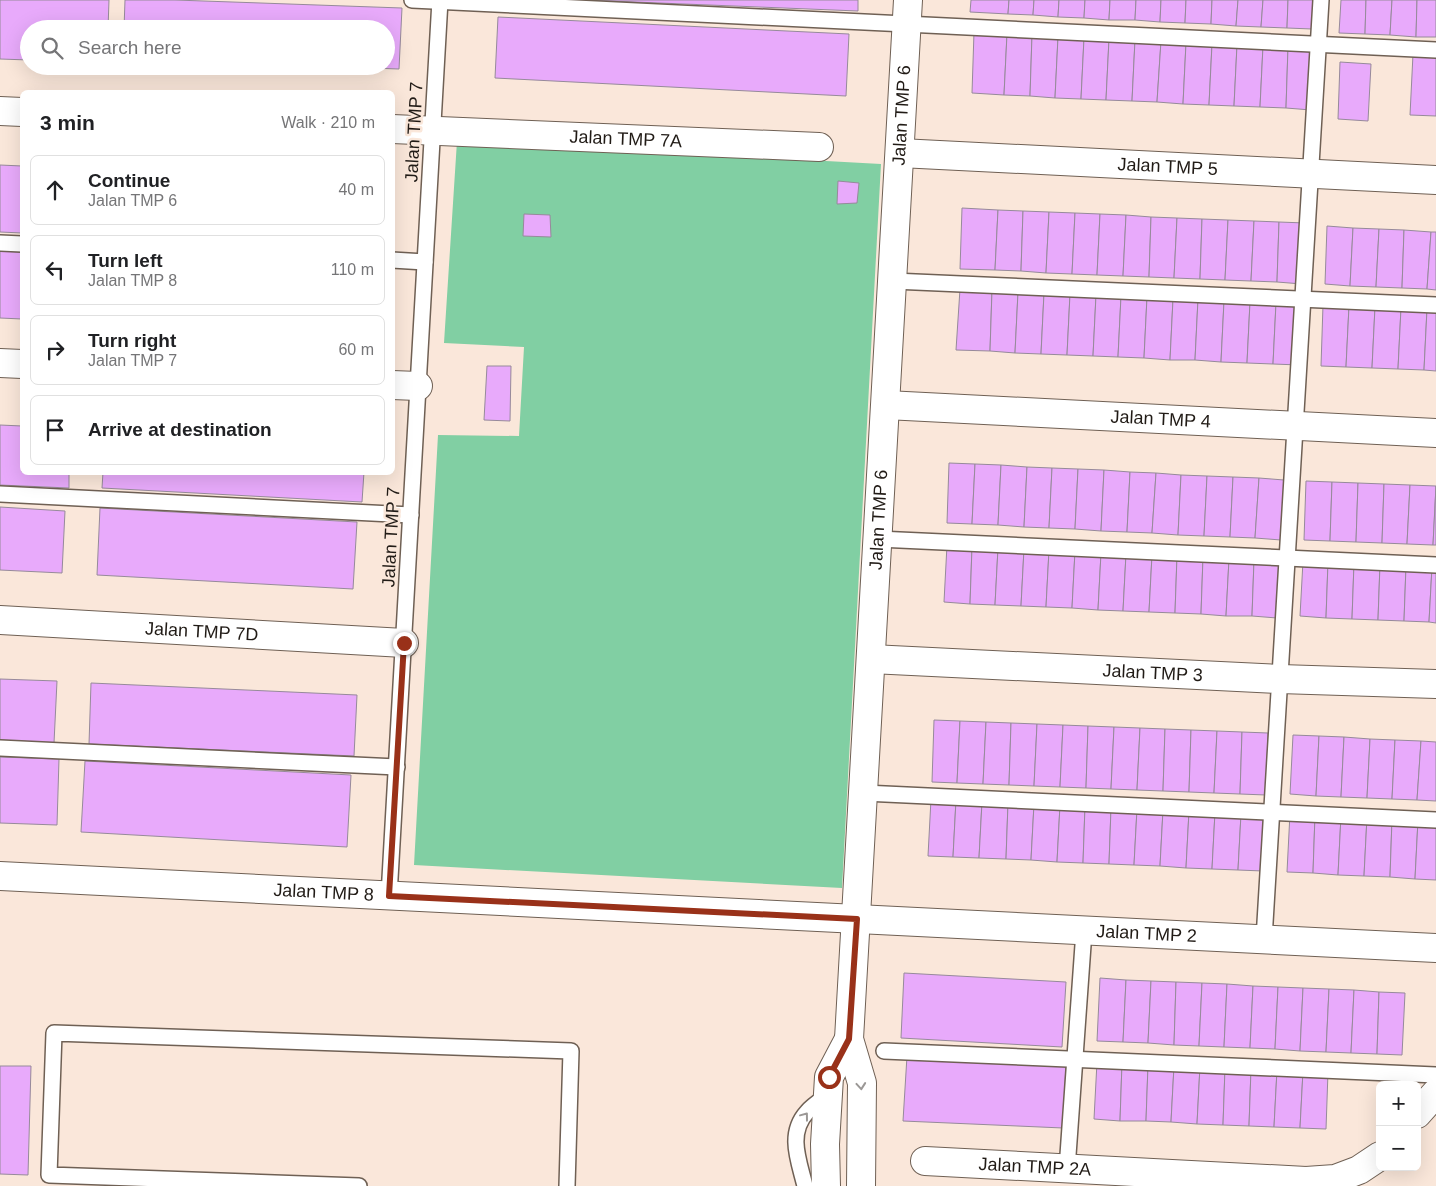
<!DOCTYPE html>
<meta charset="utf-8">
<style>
:root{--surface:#fff;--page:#f6f6f6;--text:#202124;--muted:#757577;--line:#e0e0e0}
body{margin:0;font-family:Helvetica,sans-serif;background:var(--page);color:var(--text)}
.controls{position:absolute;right:15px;bottom:15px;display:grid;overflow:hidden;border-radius:8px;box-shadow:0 5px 20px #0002}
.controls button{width:45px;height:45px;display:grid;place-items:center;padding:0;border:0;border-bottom:1px solid var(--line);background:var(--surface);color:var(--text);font:25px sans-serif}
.stop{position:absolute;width:15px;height:15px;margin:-11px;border:4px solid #993119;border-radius:50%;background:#fff}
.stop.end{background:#993119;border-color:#fff;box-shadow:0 1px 5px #0008}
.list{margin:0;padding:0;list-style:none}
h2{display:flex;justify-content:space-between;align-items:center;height:65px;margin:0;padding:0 20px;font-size:21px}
h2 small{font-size:16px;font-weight:400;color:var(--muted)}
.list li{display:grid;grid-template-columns:32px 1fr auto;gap:15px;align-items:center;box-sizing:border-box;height:70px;margin:0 10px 10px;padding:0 10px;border:1px solid var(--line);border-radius:8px}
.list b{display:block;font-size:19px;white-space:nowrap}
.list p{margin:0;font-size:16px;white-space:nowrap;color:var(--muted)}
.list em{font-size:16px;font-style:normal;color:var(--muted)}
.icon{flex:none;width:28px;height:28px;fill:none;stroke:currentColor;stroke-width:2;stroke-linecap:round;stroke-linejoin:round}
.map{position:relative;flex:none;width:1436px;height:1186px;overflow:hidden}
.search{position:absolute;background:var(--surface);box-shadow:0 5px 20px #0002;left:20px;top:20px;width:375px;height:55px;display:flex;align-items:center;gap:12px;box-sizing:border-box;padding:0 18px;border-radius:28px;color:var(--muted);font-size:19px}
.panel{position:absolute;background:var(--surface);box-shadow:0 5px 20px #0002;left:20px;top:90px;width:375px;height:385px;border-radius:8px}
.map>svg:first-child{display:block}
</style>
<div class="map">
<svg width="1436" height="1186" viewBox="0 0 1436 1186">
<rect width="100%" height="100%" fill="#fae7da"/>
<polygon fill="#81cfa3" points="457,141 881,164 842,888 414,865 438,435 519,436 524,347 444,343"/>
<g fill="#e8aafb" stroke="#968a9a">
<polygon points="0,0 109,0 108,29 29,29 29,60 0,59"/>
<polygon points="125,0 175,0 402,8 399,69 314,66 386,66 386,29 124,29"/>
<polygon points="585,0 858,0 858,11"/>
<polygon points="971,0 1009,0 1008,14 970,12"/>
<polygon points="1009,0 1034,0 1033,15 1008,14"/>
<polygon points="1034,0 1059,0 1058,17 1033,15"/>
<polygon points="1059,0 1085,0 1084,18 1058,17"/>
<polygon points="1085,0 1110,0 1109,20 1084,18"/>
<polygon points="1110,0 1136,0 1135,20 1109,20"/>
<polygon points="1136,0 1161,0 1160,22 1135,20"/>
<polygon points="1161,0 1186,0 1185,23 1160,22"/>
<polygon points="1186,0 1212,0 1211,24 1185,23"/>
<polygon points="1212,0 1238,0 1236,26 1211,24"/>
<polygon points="1238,0 1263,0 1261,27 1236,26"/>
<polygon points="1263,0 1288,0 1287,28 1261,27"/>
<polygon points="1288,0 1314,0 1312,29 1287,28"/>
<polygon points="1341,0 1366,0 1365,34 1339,33"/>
<polygon points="1366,0 1392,0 1390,35 1365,34"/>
<polygon points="1392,0 1417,0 1416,37 1390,35"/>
<polygon points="1417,0 1436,0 1436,37 1416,37"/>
<polygon points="498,17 849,34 846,96 495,78"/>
<polygon points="974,32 1007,34 1004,95 972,93"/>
<polygon points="1007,34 1032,35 1030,96 1004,95"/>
<polygon points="1032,35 1058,37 1055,98 1030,96"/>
<polygon points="1058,37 1084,38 1081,99 1055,98"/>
<polygon points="1084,38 1109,39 1106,100 1081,99"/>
<polygon points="1109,39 1135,40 1132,101 1106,100"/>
<polygon points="1135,40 1161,41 1157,102 1132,101"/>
<polygon points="1161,41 1186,43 1183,104 1157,102"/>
<polygon points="1186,43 1212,44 1209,105 1183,104"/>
<polygon points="1212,44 1237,45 1234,106 1209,105"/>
<polygon points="1237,45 1263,46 1260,107 1234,106"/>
<polygon points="1263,46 1288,47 1286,108 1260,107"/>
<polygon points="1288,47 1314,49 1311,110 1286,108"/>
<polygon points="1413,54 1436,55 1436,116 1410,115"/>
<polygon points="1340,62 1371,64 1368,121 1338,119"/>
<polygon points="0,165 22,166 22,233 0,232"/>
<polygon points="838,181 859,183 857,203 837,204"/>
<polygon points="962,208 998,210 995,270 960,269"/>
<polygon points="998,210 1023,211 1021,271 995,270"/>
<polygon points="1023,211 1049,212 1046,273 1021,271"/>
<polygon points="1049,212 1075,213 1072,274 1046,273"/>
<polygon points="1075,213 1100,214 1097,275 1072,274"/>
<polygon points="524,214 550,215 551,237 523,236"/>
<polygon points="1100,214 1126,215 1123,276 1097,275"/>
<polygon points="1126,215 1151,217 1149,277 1123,276"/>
<polygon points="1151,217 1177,218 1174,278 1149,277"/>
<polygon points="1177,218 1202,219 1200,279 1174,278"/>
<polygon points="1202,219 1228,220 1225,280 1200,279"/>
<polygon points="1228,220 1254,221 1251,281 1225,280"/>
<polygon points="1254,221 1279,222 1277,282 1251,281"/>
<polygon points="1279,222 1305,223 1302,284 1277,282"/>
<polygon points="1327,226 1353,228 1350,286 1325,284"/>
<polygon points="1353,228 1379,229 1376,287 1350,286"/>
<polygon points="1379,229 1404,230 1402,288 1376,287"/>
<polygon points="1404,230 1431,232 1427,289 1402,288"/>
<polygon points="1431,232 1436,232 1436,290 1427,289"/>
<polygon points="0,251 22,252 22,319 0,318"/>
<polygon points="960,289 992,290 990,351 956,350"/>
<polygon points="992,290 1018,292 1015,353 990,351"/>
<polygon points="1018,292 1044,293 1041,354 1015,353"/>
<polygon points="1044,293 1070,294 1067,355 1041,354"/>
<polygon points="1070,294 1096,295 1093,356 1067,355"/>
<polygon points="1096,295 1121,296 1118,357 1093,356"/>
<polygon points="1121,296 1147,297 1144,358 1118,357"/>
<polygon points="1147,297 1173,299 1170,360 1144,358"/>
<polygon points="1173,299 1198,299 1195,360 1170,360"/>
<polygon points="1198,299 1224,301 1221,362 1195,360"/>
<polygon points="1224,301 1250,302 1247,363 1221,362"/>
<polygon points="1250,302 1276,303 1273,364 1247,363"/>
<polygon points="1276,303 1301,305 1299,365 1273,364"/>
<polygon points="1323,305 1349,306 1346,367 1321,366"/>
<polygon points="1349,306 1375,307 1372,368 1346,367"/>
<polygon points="1375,307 1401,308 1398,369 1372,368"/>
<polygon points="1401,308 1427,309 1424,370 1398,369"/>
<polygon points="1427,309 1436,310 1436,371 1424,370"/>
<polygon points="487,366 511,366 510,421 484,420"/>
<polygon points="0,425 22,426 22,472 69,472 69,488 0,485"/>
<polygon points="949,463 975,464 972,524 947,523"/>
<polygon points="975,464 1001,465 998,525 972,524"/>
<polygon points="1001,465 1027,467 1024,527 998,525"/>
<polygon points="1027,467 1052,468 1049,528 1024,527"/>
<polygon points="1052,468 1078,469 1075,529 1049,528"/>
<polygon points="1078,469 1104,470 1101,531 1075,529"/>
<polygon points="1104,470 1130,472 1127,532 1101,531"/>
<polygon points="103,472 364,472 362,502 102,488"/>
<polygon points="1130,472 1156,473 1152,533 1127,532"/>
<polygon points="1156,473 1181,475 1178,535 1152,533"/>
<polygon points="1181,475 1207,476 1204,536 1178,535"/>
<polygon points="1207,476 1233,477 1230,537 1204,536"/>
<polygon points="1233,477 1259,478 1255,538 1230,537"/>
<polygon points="1259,478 1284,480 1281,540 1255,538"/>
<polygon points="1306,481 1332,482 1330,541 1304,540"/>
<polygon points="1332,482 1358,483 1356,542 1330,541"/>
<polygon points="1358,483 1384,484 1382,543 1356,542"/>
<polygon points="1384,484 1410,485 1407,544 1382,543"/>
<polygon points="1410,485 1436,486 1433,545 1407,544"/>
<polygon points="1436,486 1436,545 1433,545"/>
<polygon points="0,507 65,511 62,573 0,570"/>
<polygon points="100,508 357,522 353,589 97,575"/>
<polygon points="947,545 972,547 970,604 944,602"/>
<polygon points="972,547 998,548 995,605 970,604"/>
<polygon points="998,548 1024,549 1021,606 995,605"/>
<polygon points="1024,549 1049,550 1046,607 1021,606"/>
<polygon points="1049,550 1075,551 1072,608 1046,607"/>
<polygon points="1075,551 1101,553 1098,610 1072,608"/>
<polygon points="1101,553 1126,554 1123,611 1098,610"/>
<polygon points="1126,554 1152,555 1149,612 1123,611"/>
<polygon points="1152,555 1177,556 1175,613 1149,612"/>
<polygon points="1177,556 1203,557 1201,614 1175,613"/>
<polygon points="1203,557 1229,559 1226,616 1201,614"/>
<polygon points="1229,559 1254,560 1252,616 1226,616"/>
<polygon points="1254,560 1280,561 1277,618 1252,616"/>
<polygon points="1303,561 1328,562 1326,618 1300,616"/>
<polygon points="1328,562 1354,563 1352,619 1326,618"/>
<polygon points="1354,563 1380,564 1378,620 1352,619"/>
<polygon points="1380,564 1406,566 1404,621 1378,620"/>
<polygon points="1406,566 1432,567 1429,622 1404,621"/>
<polygon points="1432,567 1436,567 1436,623 1429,622"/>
<polygon points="0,679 57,681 54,743 0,740"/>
<polygon points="91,683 357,695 354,756 89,744"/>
<polygon points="934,720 960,721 957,783 932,782"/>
<polygon points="960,721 986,722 983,784 957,783"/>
<polygon points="986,722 1011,723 1009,785 983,784"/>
<polygon points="1011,723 1037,724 1034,786 1009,785"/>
<polygon points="1037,724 1063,725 1060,787 1034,786"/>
<polygon points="1063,725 1088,726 1086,788 1060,787"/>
<polygon points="1088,726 1114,727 1111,789 1086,788"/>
<polygon points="1114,727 1140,728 1137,790 1111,789"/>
<polygon points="1140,728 1165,729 1163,791 1137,790"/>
<polygon points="1165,729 1191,730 1189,792 1163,791"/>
<polygon points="1191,730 1217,731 1214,793 1189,792"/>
<polygon points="1217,731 1242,732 1240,794 1214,793"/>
<polygon points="1242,732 1268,733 1266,795 1240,794"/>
<polygon points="1293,735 1319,736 1316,796 1290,794"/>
<polygon points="1319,736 1344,737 1341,797 1316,796"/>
<polygon points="1344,737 1370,739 1367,798 1341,797"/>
<polygon points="1370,739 1395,740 1392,799 1367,798"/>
<polygon points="1395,740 1421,741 1417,800 1392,799"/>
<polygon points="1421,741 1436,742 1436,801 1417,800"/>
<polygon points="0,757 59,759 57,825 0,823"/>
<polygon points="85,761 351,775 347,847 81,832"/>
<polygon points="931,799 956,800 953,857 928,856"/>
<polygon points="956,800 982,802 979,858 953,857"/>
<polygon points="982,802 1008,803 1006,859 979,858"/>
<polygon points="1008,803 1034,804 1031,860 1006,859"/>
<polygon points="1034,804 1060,805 1057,862 1031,860"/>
<polygon points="1060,805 1085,806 1083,863 1057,862"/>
<polygon points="1085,806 1111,808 1109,864 1083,863"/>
<polygon points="1111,808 1137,809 1134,865 1109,864"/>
<polygon points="1137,809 1163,810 1160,866 1134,865"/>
<polygon points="1163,810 1189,811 1186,868 1160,866"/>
<polygon points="1189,811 1215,812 1212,869 1186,868"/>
<polygon points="1215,812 1241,814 1238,870 1212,869"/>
<polygon points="1290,813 1315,815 1313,873 1287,872"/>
<polygon points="1241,814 1266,815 1263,871 1238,870"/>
<polygon points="1315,815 1341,816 1338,875 1313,873"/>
<polygon points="1341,816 1367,817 1364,876 1338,875"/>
<polygon points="1367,817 1392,819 1390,877 1364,876"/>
<polygon points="1392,819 1418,820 1415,879 1390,877"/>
<polygon points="1418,820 1436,821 1436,880 1415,879"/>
<polygon points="904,973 1066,982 1062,1047 901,1038"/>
<polygon points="1100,978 1126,980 1123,1042 1097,1041"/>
<polygon points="1126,980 1151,981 1148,1043 1123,1042"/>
<polygon points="1151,981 1176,982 1174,1045 1148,1043"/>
<polygon points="1176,982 1202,983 1199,1046 1174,1045"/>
<polygon points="1202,983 1227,984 1224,1047 1199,1046"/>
<polygon points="1227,984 1253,986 1250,1048 1224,1047"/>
<polygon points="1253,986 1278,987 1275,1049 1250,1048"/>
<polygon points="1278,987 1303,988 1300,1051 1275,1049"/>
<polygon points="1303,988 1329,989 1326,1052 1300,1051"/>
<polygon points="1329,989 1354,990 1351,1053 1326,1052"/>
<polygon points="1354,990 1379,992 1377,1054 1351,1053"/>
<polygon points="1379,992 1405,993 1402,1055 1377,1054"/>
<polygon points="907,1056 1066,1064 1063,1128 903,1121"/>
<polygon points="1097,1062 1122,1063 1120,1121 1094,1119"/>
<polygon points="1122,1063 1148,1065 1146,1121 1120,1121"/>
<polygon points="1148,1065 1174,1066 1171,1122 1146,1121"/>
<polygon points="0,1066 31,1066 28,1175 0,1174"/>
<polygon points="1174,1066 1200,1066 1197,1124 1171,1122"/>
<polygon points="1200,1066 1225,1068 1223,1125 1197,1124"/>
<polygon points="1225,1068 1251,1069 1249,1126 1223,1125"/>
<polygon points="1251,1069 1277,1070 1274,1127 1249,1126"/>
<polygon points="1277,1070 1303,1071 1300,1128 1274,1127"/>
<polygon points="1303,1071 1328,1072 1326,1129 1300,1128"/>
</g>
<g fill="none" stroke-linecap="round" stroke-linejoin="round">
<defs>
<g id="service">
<polyline points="412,0 1436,50"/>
<polyline points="0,243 22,244"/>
<polyline points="392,260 425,262"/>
<polyline points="893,281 1436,305"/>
<polyline points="0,494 411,515"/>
<polyline points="878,539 1436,565"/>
<polyline points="0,748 397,767"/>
<polyline points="864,793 1436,820"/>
<polyline points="389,896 440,0"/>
<polyline points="1264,939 1321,0"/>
<polyline points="884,1051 1436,1075"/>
<polyline points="1067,1169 1084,931"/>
<polyline points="359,1186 49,1175 54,1033 571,1051 567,1186"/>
<path d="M805 1186C799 1161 787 1134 807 1112 812 1106 821 1100 828 1095"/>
</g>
<g id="minor">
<polyline points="0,111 22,112"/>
<path id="s1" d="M392 129 819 147"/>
<path id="s2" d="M900 153 1436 180"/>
<polyline points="0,363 22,364"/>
<polyline points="392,385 418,386"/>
<path id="s3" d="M886 405 1436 433"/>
<path id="s4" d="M0 620 404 643"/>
<path id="s5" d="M871 659 1280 679 1436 684"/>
<path id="s6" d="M0 876 1436 948"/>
<polyline points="1417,1114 1436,1093"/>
<path id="s7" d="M925 1161 1306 1181 1335 1179 1359 1170 1380 1156"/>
<polyline points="826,1186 825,1144 829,1077 849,1039"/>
<path id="s8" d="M861 1186 862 1083 849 1039 908 0"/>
</g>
</defs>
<use href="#service" stroke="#6f6054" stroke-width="18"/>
<use href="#minor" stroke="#6f6054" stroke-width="30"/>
<use href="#service" stroke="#fff" stroke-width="15"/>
<use href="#minor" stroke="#fff" stroke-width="28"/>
</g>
<defs><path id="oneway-chevron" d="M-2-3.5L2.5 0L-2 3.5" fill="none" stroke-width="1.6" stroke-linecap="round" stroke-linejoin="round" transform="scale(1.25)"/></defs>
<g stroke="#9b9896">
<use href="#oneway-chevron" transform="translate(861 1086) rotate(85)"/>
<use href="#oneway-chevron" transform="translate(805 1116) rotate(-53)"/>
</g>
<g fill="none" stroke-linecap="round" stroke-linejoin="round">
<polyline stroke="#993119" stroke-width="6" points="404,643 389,896 857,919 849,1039 829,1077"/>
</g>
<g text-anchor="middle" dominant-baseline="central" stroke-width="5" stroke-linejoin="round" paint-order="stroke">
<g font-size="18" fill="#211b16" stroke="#fae7da">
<text stroke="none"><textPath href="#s8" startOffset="1074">Jalan TMP 6</textPath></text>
<text transform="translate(414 132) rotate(-87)">Jalan TMP 7</text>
<text stroke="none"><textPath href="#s1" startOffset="234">Jalan TMP 7A</textPath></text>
<text stroke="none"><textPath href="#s2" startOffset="268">Jalan TMP 5</textPath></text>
<text stroke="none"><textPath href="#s3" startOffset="275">Jalan TMP 4</textPath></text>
<text stroke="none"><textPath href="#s8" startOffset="669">Jalan TMP 6</textPath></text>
<text transform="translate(391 537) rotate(-87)">Jalan TMP 7</text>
<text stroke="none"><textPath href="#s4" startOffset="202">Jalan TMP 7D</textPath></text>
<text stroke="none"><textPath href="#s5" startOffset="282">Jalan TMP 3</textPath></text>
<text stroke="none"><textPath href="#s6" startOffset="324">Jalan TMP 8</textPath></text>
<text stroke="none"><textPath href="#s6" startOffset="1148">Jalan TMP 2</textPath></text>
<text stroke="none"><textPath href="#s7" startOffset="110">Jalan TMP 2A</textPath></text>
</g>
</g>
</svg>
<div class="controls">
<button>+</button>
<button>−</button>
</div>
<div class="stop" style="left:829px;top:1077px"></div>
<div class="stop end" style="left:404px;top:643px"></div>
<div class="search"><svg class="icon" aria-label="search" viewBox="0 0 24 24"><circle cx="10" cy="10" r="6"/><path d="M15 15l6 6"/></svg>Search here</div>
<section class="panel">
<h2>3 min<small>Walk · 210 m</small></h2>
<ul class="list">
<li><svg class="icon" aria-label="ahead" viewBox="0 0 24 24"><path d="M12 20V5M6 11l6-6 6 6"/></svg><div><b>Continue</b><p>Jalan TMP 6</p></div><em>40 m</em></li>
<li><svg class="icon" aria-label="left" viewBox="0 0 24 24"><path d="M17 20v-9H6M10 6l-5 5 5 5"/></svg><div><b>Turn left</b><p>Jalan TMP 8</p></div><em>110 m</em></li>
<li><svg class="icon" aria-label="right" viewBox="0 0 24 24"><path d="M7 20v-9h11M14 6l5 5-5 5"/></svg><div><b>Turn right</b><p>Jalan TMP 7</p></div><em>60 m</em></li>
<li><svg class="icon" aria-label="arrive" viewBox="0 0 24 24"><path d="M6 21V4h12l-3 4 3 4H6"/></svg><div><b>Arrive at destination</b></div></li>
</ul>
</section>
</div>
